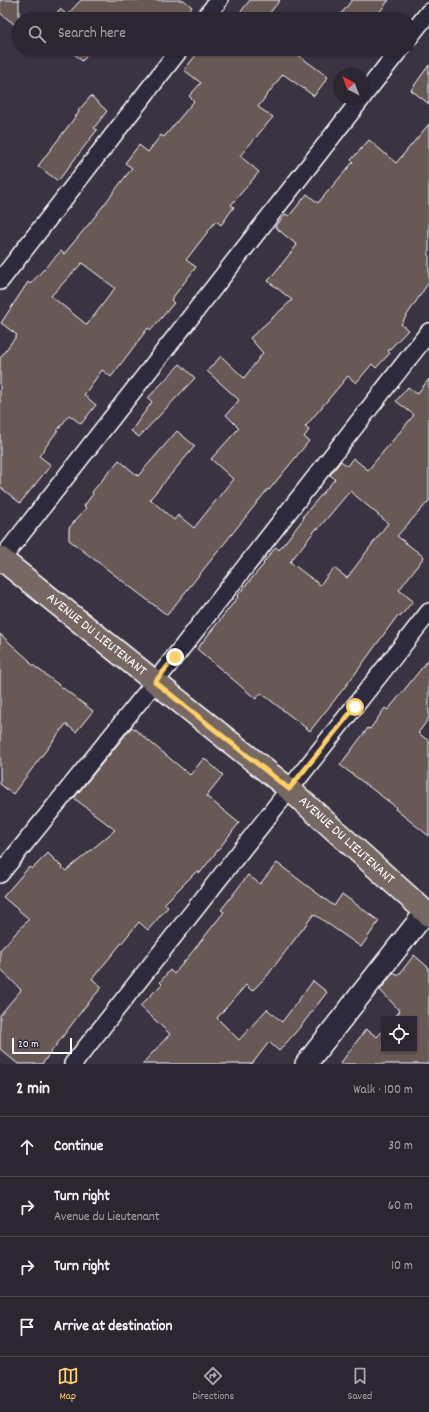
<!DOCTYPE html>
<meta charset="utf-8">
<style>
:root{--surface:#2c2632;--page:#38323e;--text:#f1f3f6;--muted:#a6a5ac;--line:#48434d;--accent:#ffd166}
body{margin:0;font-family:Dekko,sans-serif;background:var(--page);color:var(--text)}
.controls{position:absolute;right:12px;bottom:12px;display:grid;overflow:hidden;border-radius:0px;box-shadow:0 1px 3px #0004}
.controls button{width:36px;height:36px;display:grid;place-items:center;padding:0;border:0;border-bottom:1px solid var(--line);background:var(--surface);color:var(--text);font:20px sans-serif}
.compass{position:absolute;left:333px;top:68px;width:36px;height:36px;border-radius:50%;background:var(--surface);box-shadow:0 1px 3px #0004;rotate:318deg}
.scale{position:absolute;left:12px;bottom:10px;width:60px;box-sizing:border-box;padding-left:4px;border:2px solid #fff;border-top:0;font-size:11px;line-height:14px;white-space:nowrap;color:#fff;-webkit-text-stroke:3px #2f2a3d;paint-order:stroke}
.stop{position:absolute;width:12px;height:12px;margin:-9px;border:3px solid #ffd166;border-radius:50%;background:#fff}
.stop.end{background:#ffd166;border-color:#fff;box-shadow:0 1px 4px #0008}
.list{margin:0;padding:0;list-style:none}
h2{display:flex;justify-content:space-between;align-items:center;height:52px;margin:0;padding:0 16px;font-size:17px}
h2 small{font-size:13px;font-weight:400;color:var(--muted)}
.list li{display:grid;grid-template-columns:26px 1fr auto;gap:12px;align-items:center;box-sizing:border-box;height:60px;padding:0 16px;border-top:1px solid var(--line)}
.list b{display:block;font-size:15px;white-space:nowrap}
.list p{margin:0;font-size:13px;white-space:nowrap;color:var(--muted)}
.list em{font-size:13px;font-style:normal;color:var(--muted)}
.icon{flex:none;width:22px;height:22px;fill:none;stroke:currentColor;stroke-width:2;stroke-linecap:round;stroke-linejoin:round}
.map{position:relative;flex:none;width:429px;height:1064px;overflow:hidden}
.search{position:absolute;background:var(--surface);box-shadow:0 1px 3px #0004;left:12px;right:12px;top:12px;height:44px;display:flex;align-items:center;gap:10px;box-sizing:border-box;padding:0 14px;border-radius:22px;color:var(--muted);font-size:15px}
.sheet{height:292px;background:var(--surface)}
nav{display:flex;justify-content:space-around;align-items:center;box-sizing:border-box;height:56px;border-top:1px solid var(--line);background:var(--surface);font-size:11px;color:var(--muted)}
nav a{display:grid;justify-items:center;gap:2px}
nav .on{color:var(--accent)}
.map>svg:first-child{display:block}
</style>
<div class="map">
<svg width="429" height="1064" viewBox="0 0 429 1064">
<rect width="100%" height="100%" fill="#3a3342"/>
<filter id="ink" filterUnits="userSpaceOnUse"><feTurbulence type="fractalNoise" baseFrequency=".025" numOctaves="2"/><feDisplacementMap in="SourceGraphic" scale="8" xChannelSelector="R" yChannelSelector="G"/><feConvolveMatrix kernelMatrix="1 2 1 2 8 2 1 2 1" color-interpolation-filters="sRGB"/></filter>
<g filter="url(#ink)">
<g fill="#675856" stroke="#fff" fill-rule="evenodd">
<polygon points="0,0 19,0 19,28 0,13"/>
<polygon points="81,0 184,0 192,7 182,19 126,19 123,17 122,19 52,19 60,9 67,15"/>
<polygon points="250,0 280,0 265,19 235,19"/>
<polygon points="352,0 389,0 374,19 337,19"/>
<polygon points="69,49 94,49 82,61"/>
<path d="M201 49H302L298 55 328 77 314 96 283 74 258 107 273 117 240 156 259 172 231 205 234 207 221 225 216 221 186 260 196 267 171 300 174 303 151 330 148 328 111 377 102 370 84 395 96 405 81 424 69 415 39 456 51 465 20 503 0 487V358L17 335 1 323 28 282 30 284 61 251 64 254 93 219 132 168 125 163 139 145 148 152 161 135 164 137 194 101 189 96 201 83 184 70ZM82 263 115 288 87 325 51 296Z"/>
<polygon points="429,65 429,104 411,90"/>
<polygon points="91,96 107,111 94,128 97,130 58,181 38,166 79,112 78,111"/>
<polygon points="429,124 429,282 401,324 408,330 388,351 390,353 376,368 372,364 356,383 348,376 305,427 309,430 304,437 309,441 269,490 268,489 167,615 69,540 69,528 86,508 84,506 93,494 92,492 119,460 138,476 177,431 195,446 150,499 174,520 178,515 194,528 233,479 211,459 239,428 226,415 239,400 207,371 221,356 244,378 263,353 250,338 292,300 268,281 297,245 275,227 286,214 289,216 307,194 318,203 353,162 351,160 369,140 396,163"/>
<polygon points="180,364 195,378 139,437 131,431 152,402 148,398"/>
<path d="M429 379V501L397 536 424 557 399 590 413 601 400 617 398 615 352 678 310 731 261 693 256 699 197 649 238 597 237 596 264 564 263 563 276 547 279 550 304 518 303 516 335 479 330 475 341 461 347 466 353 458 368 470 414 415 396 401 408 387 417 394ZM350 491 388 523 347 578 334 568 320 585 290 562 317 528 318 529Z"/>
<polygon points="0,634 30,661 29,662 93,711 76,732 66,724 13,794 0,784"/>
<polygon points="429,659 429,718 418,733 429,741 429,836 395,809 396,807 340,765 368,728 370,729 385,708 388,710"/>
<polygon points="132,727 190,775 204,758 223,775 206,796 239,823 200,873 197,871 164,904 168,907 148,930 139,922 92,979 102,987 84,1008 42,1064 18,1064 0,1049 0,1015 21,990 0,968 0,950 29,919 3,897 29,867 32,869 48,853 66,871 115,830 74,798"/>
<polygon points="277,863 334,906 342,894 379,921 361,947 314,914 267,976 252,991 246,985 217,1018 239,1040 267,1009 282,1022 313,981 327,992 301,1026 279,1051 269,1042 252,1064 142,1064 170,1034 140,1006 162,984 160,982 170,970 174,974 193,951 224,912 221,910 248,875 260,884"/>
<polygon points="414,955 429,968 429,1064 340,1064 366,1029 377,1037 384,1029 384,1049 414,1049 414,1019 393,1019 400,1011 380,990 394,972 398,976"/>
</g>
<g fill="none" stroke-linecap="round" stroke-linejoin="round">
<defs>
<g id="minor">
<polyline points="204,19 219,0"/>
<polyline points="410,36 429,12"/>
<polyline points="363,96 400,49"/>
<polyline points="0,281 180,49"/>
<polyline points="0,561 362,98"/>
<polyline points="0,874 155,682 429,332"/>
<polyline points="73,1064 429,612"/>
</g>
<polyline id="tertiary" points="306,1064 425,913"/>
<g id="primary">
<path id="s1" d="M0 558 289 789 429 915"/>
</g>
</defs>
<use href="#minor" stroke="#fff" stroke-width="20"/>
<use href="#tertiary" stroke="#fff" stroke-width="24"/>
<use href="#primary" stroke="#fff" stroke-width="25"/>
<use href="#minor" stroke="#2f2a3d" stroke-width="17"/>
<use href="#tertiary" stroke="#2f2a3d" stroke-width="21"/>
<use href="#primary" stroke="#776864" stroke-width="22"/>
</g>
</g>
<g fill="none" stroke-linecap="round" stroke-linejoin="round" filter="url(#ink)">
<polyline stroke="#ffd166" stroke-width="5" points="175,657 155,682 289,789 355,707"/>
</g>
<g text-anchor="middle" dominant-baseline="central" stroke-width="4" stroke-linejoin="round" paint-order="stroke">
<g font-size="14" fill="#fff" stroke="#2f2a3d">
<text stroke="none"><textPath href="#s1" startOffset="123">AVENUE DU LIEUTENANT</textPath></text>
<text stroke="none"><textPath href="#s1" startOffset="447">AVENUE DU LIEUTENANT</textPath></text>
</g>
</g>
</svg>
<div class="controls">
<button><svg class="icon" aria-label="locate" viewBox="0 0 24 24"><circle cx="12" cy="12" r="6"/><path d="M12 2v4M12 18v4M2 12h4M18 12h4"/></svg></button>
</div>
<svg class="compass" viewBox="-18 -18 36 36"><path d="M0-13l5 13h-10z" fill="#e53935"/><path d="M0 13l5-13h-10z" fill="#a6a5ac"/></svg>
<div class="scale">20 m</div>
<div class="stop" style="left:355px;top:707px"></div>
<div class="stop end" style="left:175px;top:657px"></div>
<div class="search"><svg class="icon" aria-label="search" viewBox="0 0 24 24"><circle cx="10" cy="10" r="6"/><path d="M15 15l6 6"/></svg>Search here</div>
</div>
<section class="sheet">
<h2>2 min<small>Walk · 100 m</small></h2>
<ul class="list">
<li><svg class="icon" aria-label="ahead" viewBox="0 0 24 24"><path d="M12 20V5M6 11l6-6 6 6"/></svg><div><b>Continue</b></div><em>30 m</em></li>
<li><svg class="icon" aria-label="right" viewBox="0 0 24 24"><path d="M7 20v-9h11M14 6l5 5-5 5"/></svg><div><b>Turn right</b><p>Avenue du Lieutenant</p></div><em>60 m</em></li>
<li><svg class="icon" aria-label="right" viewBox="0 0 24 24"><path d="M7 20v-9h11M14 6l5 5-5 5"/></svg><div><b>Turn right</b></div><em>10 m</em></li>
<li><svg class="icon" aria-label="arrive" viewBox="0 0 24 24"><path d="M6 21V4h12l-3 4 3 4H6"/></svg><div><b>Arrive at destination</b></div></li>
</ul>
</section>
<nav>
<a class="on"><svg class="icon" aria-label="map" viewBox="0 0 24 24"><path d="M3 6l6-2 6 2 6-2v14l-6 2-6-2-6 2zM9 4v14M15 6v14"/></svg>Map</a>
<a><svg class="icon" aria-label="directions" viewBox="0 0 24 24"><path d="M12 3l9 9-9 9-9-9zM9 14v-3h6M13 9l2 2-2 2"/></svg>Directions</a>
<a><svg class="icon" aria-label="saved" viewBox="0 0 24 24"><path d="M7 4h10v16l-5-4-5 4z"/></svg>Saved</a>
</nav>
